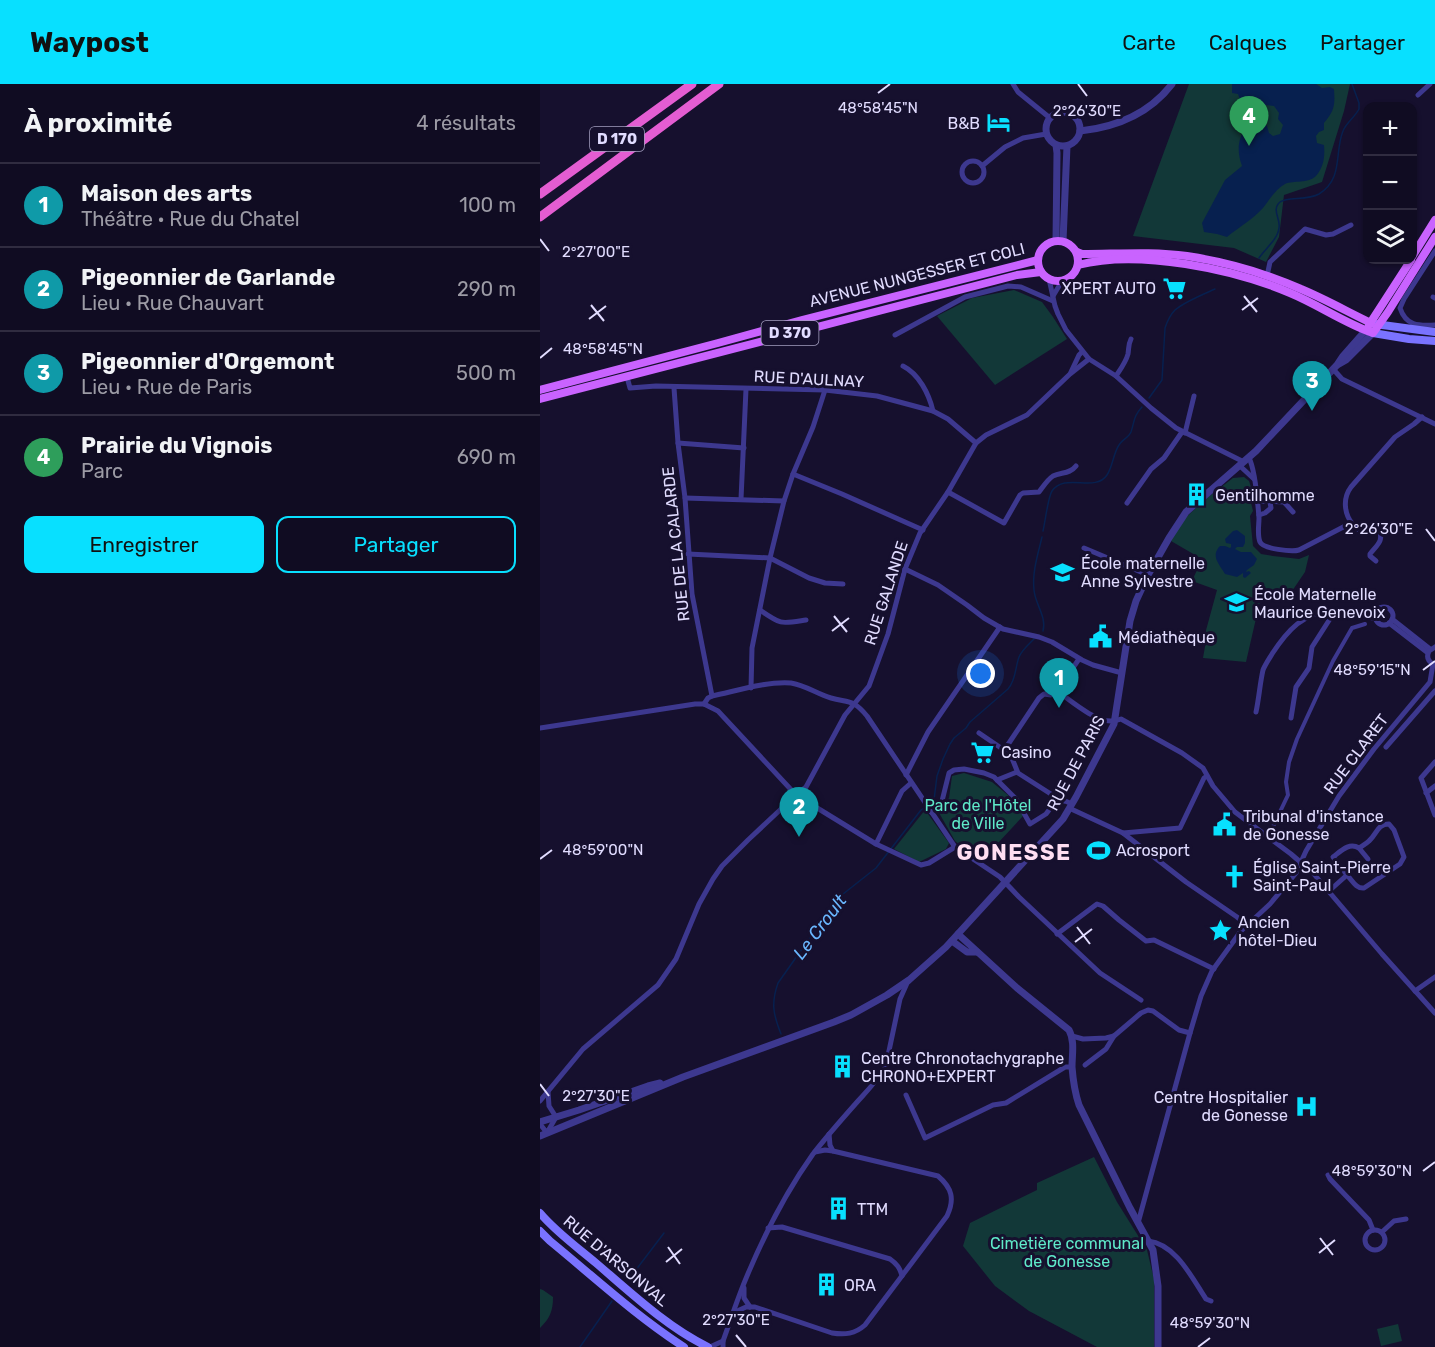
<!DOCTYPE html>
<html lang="fr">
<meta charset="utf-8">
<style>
:root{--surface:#100c22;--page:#1e1a2f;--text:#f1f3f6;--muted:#9c9ba5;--line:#302c40;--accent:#08e0ff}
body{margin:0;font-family:Rubik,sans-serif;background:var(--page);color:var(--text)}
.controls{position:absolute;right:18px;top:18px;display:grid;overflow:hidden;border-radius:12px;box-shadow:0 2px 4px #0004}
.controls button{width:54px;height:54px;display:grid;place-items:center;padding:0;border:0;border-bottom:2px solid var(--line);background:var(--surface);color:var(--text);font:30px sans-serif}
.you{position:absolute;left:441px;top:590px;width:21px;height:21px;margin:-15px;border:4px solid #fff;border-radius:50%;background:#1a73e8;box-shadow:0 0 0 9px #1a73e833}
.badge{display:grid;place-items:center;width:39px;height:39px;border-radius:50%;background:var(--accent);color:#fff;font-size:20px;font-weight:700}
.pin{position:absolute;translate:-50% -50px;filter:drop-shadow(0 2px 3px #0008)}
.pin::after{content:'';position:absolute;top:32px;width:21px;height:18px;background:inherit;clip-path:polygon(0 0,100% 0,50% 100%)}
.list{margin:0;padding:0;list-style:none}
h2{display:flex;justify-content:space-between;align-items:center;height:78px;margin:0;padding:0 24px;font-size:26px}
h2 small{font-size:20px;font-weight:400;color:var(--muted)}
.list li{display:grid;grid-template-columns:39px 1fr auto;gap:18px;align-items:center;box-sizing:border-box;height:84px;padding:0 24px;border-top:2px solid var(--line)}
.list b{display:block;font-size:22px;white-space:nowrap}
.list p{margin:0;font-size:20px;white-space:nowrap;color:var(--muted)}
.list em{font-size:20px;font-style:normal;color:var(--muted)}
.actions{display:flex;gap:12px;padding:18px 24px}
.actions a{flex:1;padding:14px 0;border:2px solid var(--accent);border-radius:12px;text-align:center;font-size:21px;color:var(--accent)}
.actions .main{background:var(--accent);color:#111}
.icon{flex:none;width:33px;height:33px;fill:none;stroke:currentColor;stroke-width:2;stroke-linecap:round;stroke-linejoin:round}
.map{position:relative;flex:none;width:895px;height:1263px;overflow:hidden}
header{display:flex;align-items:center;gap:36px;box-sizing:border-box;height:84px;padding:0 30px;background:var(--accent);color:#111}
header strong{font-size:28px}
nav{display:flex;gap:33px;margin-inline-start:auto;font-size:21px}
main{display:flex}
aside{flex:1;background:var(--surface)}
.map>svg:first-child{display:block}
</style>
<header>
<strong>Waypost</strong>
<nav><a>Carte</a><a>Calques</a><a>Partager</a></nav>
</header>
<main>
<aside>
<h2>À proximité<small>4 résultats</small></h2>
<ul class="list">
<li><span class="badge" style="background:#0f9aa8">1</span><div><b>Maison des arts</b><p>Théâtre · Rue du Chatel</p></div><em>100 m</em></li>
<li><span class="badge" style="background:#0f9aa8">2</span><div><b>Pigeonnier de Garlande</b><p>Lieu · Rue Chauvart</p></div><em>290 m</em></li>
<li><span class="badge" style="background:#0f9aa8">3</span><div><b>Pigeonnier d'Orgemont</b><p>Lieu · Rue de Paris</p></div><em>500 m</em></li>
<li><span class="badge" style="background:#2e9e5b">4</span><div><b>Prairie du Vignois</b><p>Parc</p></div><em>690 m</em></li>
</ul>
<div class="actions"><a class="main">Enregistrer</a><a>Partager</a></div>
</aside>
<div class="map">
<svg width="895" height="1263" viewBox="0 0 895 1263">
<rect width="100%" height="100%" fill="#16102e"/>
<g fill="#123838">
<polygon points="649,0 810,0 804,27 782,98 744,111 739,153 726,178 694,164 593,152"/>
<polygon points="474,206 502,218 513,233 527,255 455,301 397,232 432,214"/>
<polygon points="704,393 709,397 712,406 708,407 713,427 710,432 713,462 721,470 733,472 759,475 769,471 765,488 750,510 748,510 744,516 723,504 706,578 663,574 667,551 665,550 677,506 652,497 662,475 631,457 643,436 667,414 693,394"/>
<polygon points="424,689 452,698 469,712 484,731 458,759 445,764 441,778 415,757 398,727 409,714 412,692"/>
<polygon points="385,726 409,759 406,765 379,778 354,765"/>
<polygon points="554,1073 577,1118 607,1166 614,1195 614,1263 557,1263 489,1227 455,1202 423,1162 430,1139 497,1106 497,1099"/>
<path d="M0 1205 3 1206 13 1213C13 1227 10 1234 0 1244Z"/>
<polygon points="858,1240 862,1257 841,1262 837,1245"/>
</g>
<g fill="#07204f" fill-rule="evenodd">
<path d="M692 0H776L782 4 790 3 794 5C795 21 795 26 784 39V46L779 48 776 52 777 59 784 61C785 72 784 83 776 92 768 100 754 96 745 100 736 105 729 116 723 124 713 135 698 144 687 153L677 150 664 148 662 139 685 96 702 82C696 65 698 53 709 39L707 31 699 28 703 24 698 10 692 9ZM726 21 734 22 739 29 738 35 743 41 740 50 733 52 729 49 727 42 717 34 716 28 718 23Z"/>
<path d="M697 446 705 452V459L703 463H697L695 465 701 468H711L717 475 714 481 707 486 706 488 709 487 711 489 705 494 703 493V489L697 493 685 490C680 481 670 472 680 462H685L690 464 691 463V460L686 459 685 455 693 447Z"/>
</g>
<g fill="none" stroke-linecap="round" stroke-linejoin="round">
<g stroke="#07204f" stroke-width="1.5">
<path d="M719 174C725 165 738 155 739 144 741 135 731 126 740 118 747 112 767 117 779 110 804 94 794 69 803 47 806 39 815 33 819 25V19L812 0"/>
<path d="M609 314 622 296 625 244C627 238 630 231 635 226 644 218 664 210 675 205"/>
<path d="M503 447C505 439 508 413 512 407 525 388 555 409 567 391 573 382 573 370 579 361 582 356 589 353 591 348 595 336 593 333 602 323"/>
<path d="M502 453C498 470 492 488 494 506 495 520 507 533 503 547"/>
<path d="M390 719 394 716 397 692 403 675 410 660 414 654 426 644 430 638 468 605C476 596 475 584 479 573 482 566 489 560 494 555"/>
<path d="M241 950C233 930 231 919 238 899L298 814 336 784 381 726 384 724"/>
<polyline points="89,1195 124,1149"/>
<polyline points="40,1263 72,1217"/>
</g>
<polyline stroke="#3d388f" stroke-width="4" points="728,753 748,711 746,698 749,678 757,655 793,577 812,544 825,540"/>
<g stroke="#3d388f" stroke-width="5">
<polyline points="473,0 478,8 510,34"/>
<polyline points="878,11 890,0"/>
<circle cx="433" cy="88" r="11"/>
<polyline points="442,82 465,63 483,54 506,50"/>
<path d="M895 167 864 215 860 224C866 242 878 242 895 241"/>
<polyline points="727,192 730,178 765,145 786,151 793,150 811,141"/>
<polyline points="509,195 515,222 518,230 526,246 549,275 576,292 611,324 636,344 704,378"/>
<polyline points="513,212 522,197"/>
<polyline points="893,213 895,214"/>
<polyline points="355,251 425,213 468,202 481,203 513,217"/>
<path d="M363 282C379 290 389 310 393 327"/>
<polyline points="793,285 802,295 895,340"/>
<polyline points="531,288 539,271 542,268"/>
<path d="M576 292C580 286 586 278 588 270 589 264 588 261 591 255"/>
<polyline points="87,293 90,304 116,302 285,306 337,312 393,327 408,335 436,359"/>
<polyline points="134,304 138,359 145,414 152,510 172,612"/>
<polyline points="645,349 654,312"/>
<polyline points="138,359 204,364"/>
<path d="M709 374C715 385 718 421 719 434 719 441 717 451 720 458 723 465 752 468 759 466L811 439"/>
<polyline points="700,382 714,395"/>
<polyline points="253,390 302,410 383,446"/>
<path d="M408 408 464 439 480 411 483 409 499 408C503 403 507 396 513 392 521 388 530 390 536 382"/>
<polyline points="145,414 244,417"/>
<polyline points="201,415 206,305"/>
<polyline points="717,418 722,417 744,418 753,428"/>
<polyline points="587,419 611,385 624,374 642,348"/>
<polyline points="719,431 725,429 731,424 730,418"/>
<path d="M843 440C822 465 793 427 811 403L855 353 874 340 882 333"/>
<polyline points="544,464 608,491"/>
<polyline points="148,470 230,474 269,494 285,499 303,500"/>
<path d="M836 477 830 472V470C837 461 845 456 838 445"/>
<polyline points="365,485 398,501 427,521 444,534 463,545 499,553 512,558 542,576 553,581 582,589"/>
<circle cx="844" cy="532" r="9"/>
<path d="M220 526C242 541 240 540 266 536"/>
<polyline points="852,535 890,565"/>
<polyline points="849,539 888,569"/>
<path d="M893 580C888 577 886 573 889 567L895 563"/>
<polyline points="211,604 212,564 230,474 244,417 253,390 273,343 285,306"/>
<path d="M517 607C530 616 555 638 572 637 575 637 578 636 581 635L642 669 663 684 673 702 695 728 751 770 773 789 842 870 895 929"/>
<path d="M164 620 168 614 172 612C196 607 227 597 251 599 265 601 277 610 291 614 309 619 313 615 327 632L415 763 460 793 479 813 560 889 601 916"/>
<path d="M716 628C719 614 720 599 723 586 725 581 729 575 732 570 747 547 764 527 794 527 808 527 821 534 835 534"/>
<polyline points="751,634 756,603 769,584 772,563 795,527"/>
<polyline points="0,644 155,620 164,620 178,627 256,711 336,760 381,781 389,779 415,763"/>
<polyline points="439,649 461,664 467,662"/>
<polyline points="467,662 499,614 504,610 511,611 517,607 539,575"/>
<polyline points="467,662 478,689 514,712 532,720"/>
<polyline points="846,663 895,607"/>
<polyline points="895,678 881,694 895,731"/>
<polyline points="366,691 388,648 460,543"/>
<polyline points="457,696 477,688"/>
<polyline points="886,709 895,702"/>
<polyline points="529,724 583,749 646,798 697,833 707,841"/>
<polyline points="391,728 402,717 409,689 414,686 424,685 444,689 454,693 476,715 490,740 506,730 512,722 524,717"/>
<polyline points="583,749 640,744 664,694 667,692"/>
<polyline points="336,760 362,707 371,699"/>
<polyline points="819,764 828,775"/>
<path d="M789 807 807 791 793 773C801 767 809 758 819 764 822 762 826 760 829 757 837 750 837 740 849 740L854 746 864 773 860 780 824 804C816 805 812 796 807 791"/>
<polyline points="517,850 557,820 563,822 579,836 606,857 614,856 674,885"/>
<polyline points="875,907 895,893"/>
<polyline points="532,952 543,955 566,954 574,952 601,929 608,926 613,927 639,946 650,949"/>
<polyline points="545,981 566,965 574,952"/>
<polyline points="366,1011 385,1054 453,1021 466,1019 525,983 532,983"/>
<polyline points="0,1017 43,965 118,901 136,875 159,820 173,795 182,782 208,756 256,711 266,703 305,631 329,602 348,550 365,485 380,449 408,408 436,359 446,351 487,331 530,290 549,275"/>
<polyline points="0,1040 7,1049 16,1033 9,1022 8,1008"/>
<polyline points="275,1068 285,1066 293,1067"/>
<polyline points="788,1091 790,1095 829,1136 833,1146"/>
<polyline points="598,1139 650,949 661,912 672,887 701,847 730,820 756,789 766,767 799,712 834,665 890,598 893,580"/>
<path d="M228 1144 242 1143 350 1175C357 1180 360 1184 362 1192"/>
<circle cx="835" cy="1156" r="10"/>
<polyline points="842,1148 854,1137 866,1135"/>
<path d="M608 1157C636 1160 652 1194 666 1215L671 1217"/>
<polyline points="204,1204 204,1214 210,1223"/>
<path d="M193 1229 206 1223H215L292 1249C305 1251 315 1250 325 1241L407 1132C415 1115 412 1104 398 1092L293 1067 290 1061 289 1050"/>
<polyline points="170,1263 183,1257"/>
<path d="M183 1263V1257C191 1235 198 1213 207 1192 225 1149 246 1108 273 1070 287 1052 302 1035 318 1017 328 1006 339 995 346 981L360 915 368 897"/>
</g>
<g stroke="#3d388f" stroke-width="7">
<circle cx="523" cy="45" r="17"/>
<path d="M540 47C577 43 609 30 632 0"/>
<polyline points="516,61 517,69 516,157"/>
<polyline points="523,157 527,62"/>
<polyline points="799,280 806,276 833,249"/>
<path d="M418 850 477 904 529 946C535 957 532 971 532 983 533 996 535 1009 539 1021L590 1124 613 1166 618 1202V1263"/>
<polyline points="412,857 427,868 437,868"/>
<polyline points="0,1038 39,1026 108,1002 120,999"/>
<polyline points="0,1052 143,993 294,938 311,931 347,911 369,896 406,863 523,735 536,713 574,640 590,537 596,517 608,491 629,454 646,428 716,367 797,281 803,272 825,247"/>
</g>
<g stroke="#7a73ff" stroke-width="8">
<polyline points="835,240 895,248"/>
<polyline points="833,249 869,255 895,257"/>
<path d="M0 1129C16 1148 37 1163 56 1179 90 1208 127 1243 168 1263"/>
<path d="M0 1147 10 1157C54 1193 96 1232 144 1263"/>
</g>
<g stroke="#c963ff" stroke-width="8">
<circle cx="518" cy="177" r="20"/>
<path d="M537 168 542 170C577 170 611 167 647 172 686 178 725 189 761 205 785 215 808 228 831 239"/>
<polyline points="872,173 895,136"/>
<path d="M538 181C598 165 694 185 750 209 779 221 804 239 833 249L848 228 895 153"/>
<polyline points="829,241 871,176"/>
<polyline points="0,306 178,259 262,236 498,176"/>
<polyline points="0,315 477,191 501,188"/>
</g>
<g stroke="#e45dd2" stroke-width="9">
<polyline points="0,110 152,0"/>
<polyline points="0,133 179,0"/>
</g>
</g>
<path fill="none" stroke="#e1dcff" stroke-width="2" d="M538 0 547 12M338 9 350 0M0 155 9 167M704 212 717 228M51 221 64 237M702 226 718 214M49 235 66 222M0 274 12 264M886 445 895 457M294 532 307 548M292 547 309 534M883 586 895 577M0 775 12 766M537 843 550 860M535 858 552 845M0 1000 9 1012M883 1087 895 1078M780 1154 793 1171M128 1163 140 1180M779 1169 795 1156M126 1178 142 1165M196 1251 206 1263M658 1263 670 1254"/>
<defs>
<symbol id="hotel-bare" viewBox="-9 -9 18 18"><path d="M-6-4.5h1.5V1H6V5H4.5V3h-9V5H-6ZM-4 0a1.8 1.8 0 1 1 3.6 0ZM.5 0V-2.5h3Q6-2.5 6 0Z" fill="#08e0ff" stroke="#16102e" stroke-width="2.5" paint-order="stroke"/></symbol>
<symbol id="supermarket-bare" viewBox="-9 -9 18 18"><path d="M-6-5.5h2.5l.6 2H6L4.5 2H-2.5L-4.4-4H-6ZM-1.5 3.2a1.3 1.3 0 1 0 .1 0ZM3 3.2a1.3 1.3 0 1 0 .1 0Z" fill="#08e0ff" stroke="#16102e" stroke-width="2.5" paint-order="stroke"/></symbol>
<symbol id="building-bare" viewBox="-9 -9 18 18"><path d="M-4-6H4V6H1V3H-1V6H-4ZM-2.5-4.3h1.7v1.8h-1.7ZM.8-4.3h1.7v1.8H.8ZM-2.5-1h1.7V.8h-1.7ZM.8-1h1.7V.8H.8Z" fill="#08e0ff" stroke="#16102e" stroke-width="2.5" paint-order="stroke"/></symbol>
<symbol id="school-bare" viewBox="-9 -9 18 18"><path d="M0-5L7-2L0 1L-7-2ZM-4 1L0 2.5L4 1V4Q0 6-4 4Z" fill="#08e0ff" stroke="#16102e" stroke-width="2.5" paint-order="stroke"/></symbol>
<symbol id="civic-bare" viewBox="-9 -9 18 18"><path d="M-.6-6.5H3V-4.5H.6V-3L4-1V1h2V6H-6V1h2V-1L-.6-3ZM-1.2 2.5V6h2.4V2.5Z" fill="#08e0ff" stroke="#16102e" stroke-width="2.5" paint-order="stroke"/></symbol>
<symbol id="stadium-bare" viewBox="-9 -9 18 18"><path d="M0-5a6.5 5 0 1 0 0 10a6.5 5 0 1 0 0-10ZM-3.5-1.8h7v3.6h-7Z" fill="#08e0ff" stroke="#16102e" stroke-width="2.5" paint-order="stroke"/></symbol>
<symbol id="church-bare" viewBox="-9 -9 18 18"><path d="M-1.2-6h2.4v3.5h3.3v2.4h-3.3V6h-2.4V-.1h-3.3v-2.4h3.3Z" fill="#08e0ff" stroke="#16102e" stroke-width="2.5" paint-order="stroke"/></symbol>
<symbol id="sight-bare" viewBox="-9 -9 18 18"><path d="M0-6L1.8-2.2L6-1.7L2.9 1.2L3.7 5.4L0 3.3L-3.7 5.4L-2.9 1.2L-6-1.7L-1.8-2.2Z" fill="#08e0ff" stroke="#16102e" stroke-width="2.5" paint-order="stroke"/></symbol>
<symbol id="hospital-bare" viewBox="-9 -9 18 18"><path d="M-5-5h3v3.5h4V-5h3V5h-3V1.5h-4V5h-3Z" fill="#08e0ff" stroke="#16102e" stroke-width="2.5" paint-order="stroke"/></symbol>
</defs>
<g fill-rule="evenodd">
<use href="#hotel-bare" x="442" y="22" width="33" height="33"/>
<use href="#supermarket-bare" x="618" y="188" width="33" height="33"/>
<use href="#building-bare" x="640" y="394" width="33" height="33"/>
<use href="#school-bare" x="506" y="472" width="33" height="33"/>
<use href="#school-bare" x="680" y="502" width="33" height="33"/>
<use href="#civic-bare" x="544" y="536" width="33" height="33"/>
<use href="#supermarket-bare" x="426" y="652" width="33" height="33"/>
<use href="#civic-bare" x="668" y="724" width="33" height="33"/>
<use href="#stadium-bare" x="542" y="750" width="33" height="33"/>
<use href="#church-bare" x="678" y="776" width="33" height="33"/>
<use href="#sight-bare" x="664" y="830" width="33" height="33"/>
<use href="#building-bare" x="286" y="966" width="33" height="33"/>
<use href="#hospital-bare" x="750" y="1006" width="33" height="33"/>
<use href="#building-bare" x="282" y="1108" width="33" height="33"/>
<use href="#building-bare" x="270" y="1184" width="33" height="33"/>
</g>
<g text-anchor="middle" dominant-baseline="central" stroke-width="6" stroke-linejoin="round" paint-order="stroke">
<g fill="#16102e" stroke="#a49fc0" stroke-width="1.5">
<rect x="50" y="43" width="54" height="24" rx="4.5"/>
<rect x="221.5" y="237" width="57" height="24" rx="4.5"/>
</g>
<g font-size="15" font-weight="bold" fill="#e1dcff">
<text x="77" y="55">D 170</text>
<text x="250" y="249">D 370</text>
</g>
<g font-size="16" fill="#e1dcff" stroke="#16102e" text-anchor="start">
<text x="440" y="39" text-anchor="end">B&amp;B</text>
<text x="616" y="204" text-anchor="end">XPERT AUTO</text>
<text x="675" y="411">Gentilhomme</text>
<text x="541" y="479">École maternelle<tspan x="541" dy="18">Anne Sylvestre</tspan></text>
<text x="714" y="510">École Maternelle<tspan x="714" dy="18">Maurice Genevoix</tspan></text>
<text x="578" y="553">Médiathèque</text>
<text x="461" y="668">Casino</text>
<text x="703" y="732">Tribunal d'instance<tspan x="703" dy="18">de Gonesse</tspan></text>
<text x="576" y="766">Acrosport</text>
<text x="713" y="783">Église Saint-Pierre<tspan x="713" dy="18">Saint-Paul</tspan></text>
<text x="698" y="838">Ancien<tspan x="698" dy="18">hôtel-Dieu</tspan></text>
<text x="321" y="974">Centre Chronotachygraphe<tspan x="321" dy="18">CHRONO+EXPERT</tspan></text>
<text x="748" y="1013" text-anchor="end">Centre Hospitalier<tspan x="748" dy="18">de Gonesse</tspan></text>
<text x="317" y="1125">TTM</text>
<text x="304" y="1201">ORA</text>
</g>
<g font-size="16" fill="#e1dcff" stroke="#16102e">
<text transform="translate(377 191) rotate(-14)">AVENUE NUNGESSER ET COLI</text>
<text transform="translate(269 295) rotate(3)">RUE D'AULNAY</text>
<text transform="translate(136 460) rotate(-96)">RUE DE LA CALARDE</text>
<text transform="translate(346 509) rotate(-72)">RUE GALANDE</text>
<text transform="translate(816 670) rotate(-53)">RUE CLARET</text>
<text transform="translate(536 679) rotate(-62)">RUE DE PARIS</text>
<text transform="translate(76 1177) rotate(40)">RUE D'ARSONVAL</text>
</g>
<g font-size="16" fill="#5fe9c9" stroke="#16102e">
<text x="438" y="721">Parc de l'Hôtel<tspan x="438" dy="18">de Ville</tspan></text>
<text x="527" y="1159">Cimetière communal<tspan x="527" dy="18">de Gonesse</tspan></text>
</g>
<g font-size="18" font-style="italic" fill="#6ab7ff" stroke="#16102e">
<text transform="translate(280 843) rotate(-53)">Le Croult</text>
</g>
<g font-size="22" font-weight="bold" letter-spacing="1.5" fill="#ffdef2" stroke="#16102e">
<text x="474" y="768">GONESSE</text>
</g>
</g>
<g font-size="15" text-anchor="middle" fill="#e1dcff" stroke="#16102e" stroke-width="6" stroke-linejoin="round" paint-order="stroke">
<text x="338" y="29">48°58'45"N</text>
<text x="547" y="32">2°26'30"E</text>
<text x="56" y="173">2°27'00"E</text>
<text x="63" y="270">48°58'45"N</text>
<text x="839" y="450">2°26'30"E</text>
<text x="832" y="591">48°59'15"N</text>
<text x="63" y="771">48°59'00"N</text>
<text x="56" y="1017">2°27'30"E</text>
<text x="832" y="1092">48°59'30"N</text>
<text x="196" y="1241">2°27'30"E</text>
<text x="670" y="1244">48°59'30"N</text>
</g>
</svg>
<div class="controls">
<button>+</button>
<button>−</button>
<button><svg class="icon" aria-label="layers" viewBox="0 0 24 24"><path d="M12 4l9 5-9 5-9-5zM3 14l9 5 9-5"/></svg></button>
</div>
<div class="you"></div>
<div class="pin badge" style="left:519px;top:624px;background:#0f9aa8">1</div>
<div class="pin badge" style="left:259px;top:753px;background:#0f9aa8">2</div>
<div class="pin badge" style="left:772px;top:327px;background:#0f9aa8">3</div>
<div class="pin badge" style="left:709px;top:62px;background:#2e9e5b">4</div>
</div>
</main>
